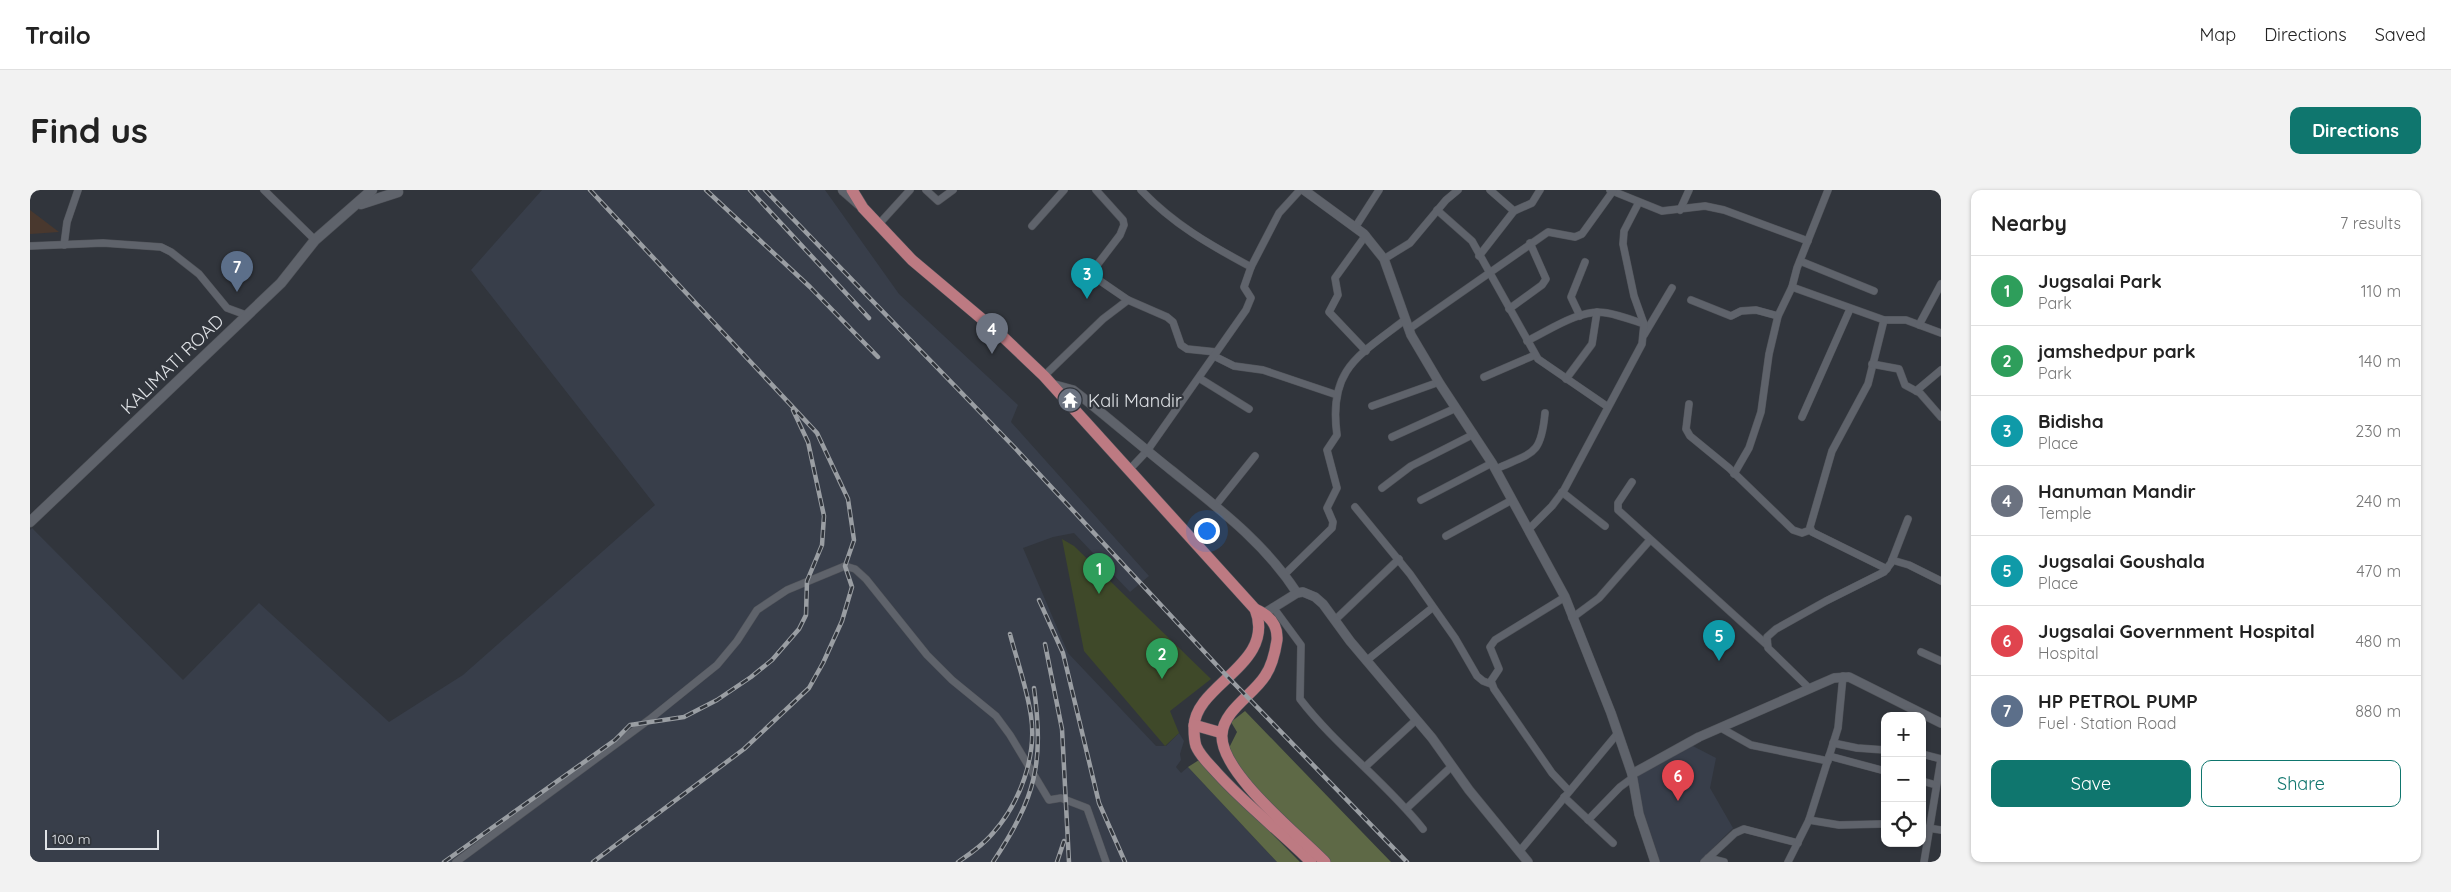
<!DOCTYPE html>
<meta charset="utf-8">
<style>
:root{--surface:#fff;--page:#f2f2f2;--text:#222;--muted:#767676;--line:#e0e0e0;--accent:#0f766e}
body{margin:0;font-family:Quicksand,sans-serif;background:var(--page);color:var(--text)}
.controls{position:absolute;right:15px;bottom:15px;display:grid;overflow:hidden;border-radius:10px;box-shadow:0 1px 4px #0004}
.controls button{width:45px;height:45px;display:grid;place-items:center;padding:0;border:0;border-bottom:1px solid var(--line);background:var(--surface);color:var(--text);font:25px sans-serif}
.scale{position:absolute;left:15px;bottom:12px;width:114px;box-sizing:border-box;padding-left:5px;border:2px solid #e0e3e7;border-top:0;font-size:14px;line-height:18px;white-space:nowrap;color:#e0e3e7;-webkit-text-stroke:4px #31353c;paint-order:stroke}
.you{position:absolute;left:1176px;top:340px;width:18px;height:18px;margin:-12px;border:4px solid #fff;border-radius:50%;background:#1a73e8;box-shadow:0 0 0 8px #1a73e833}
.badge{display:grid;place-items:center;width:32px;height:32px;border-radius:50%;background:var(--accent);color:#fff;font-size:16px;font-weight:700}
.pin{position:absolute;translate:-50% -41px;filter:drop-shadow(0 1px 2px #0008)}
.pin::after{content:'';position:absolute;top:26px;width:18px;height:15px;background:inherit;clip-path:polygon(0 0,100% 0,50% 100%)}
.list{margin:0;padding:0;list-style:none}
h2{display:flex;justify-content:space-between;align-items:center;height:65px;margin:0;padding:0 20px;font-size:21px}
h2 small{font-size:16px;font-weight:400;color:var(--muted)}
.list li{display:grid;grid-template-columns:32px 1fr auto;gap:15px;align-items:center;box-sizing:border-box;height:70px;padding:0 20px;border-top:1px solid var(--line)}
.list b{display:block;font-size:19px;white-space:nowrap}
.list p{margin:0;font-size:16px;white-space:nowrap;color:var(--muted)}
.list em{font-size:16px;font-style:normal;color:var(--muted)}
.actions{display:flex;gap:10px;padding:15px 20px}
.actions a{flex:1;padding:11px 0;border:1px solid var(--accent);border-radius:10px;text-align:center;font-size:18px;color:var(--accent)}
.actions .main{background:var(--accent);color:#fff}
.icon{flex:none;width:28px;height:28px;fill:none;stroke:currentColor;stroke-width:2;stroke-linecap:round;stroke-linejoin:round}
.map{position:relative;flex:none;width:1911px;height:672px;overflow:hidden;border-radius:10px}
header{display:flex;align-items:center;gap:30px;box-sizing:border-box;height:70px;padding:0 25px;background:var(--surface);border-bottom:1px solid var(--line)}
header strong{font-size:24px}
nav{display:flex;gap:28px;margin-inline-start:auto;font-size:18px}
.intro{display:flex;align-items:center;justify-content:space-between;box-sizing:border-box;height:120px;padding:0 30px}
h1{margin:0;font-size:35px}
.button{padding:12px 22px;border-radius:10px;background:var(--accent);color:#fff;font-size:18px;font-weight:700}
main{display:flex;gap:30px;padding:0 30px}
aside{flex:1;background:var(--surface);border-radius:10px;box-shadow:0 1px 4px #0004}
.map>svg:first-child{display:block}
</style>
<header>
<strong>Trailo</strong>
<nav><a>Map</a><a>Directions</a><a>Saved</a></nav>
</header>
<div class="intro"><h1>Find us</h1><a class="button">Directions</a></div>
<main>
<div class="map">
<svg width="1911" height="672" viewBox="0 0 1911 672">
<rect width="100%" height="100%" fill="#31353c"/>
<g fill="#383e4a">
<polygon points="512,0 795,0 869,104 988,215 981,232 1119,386 1100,402 1044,343 1023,347 993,358 1038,463 1126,556 1136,556 1149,543 1154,551 1150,564 1151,570 1146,577 1151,583 1158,577 1247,672 0,672 0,340 2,338 153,490 229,413 359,532 433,485 625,315 441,80"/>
<polygon points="1661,555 1686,568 1680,598 1703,638 1669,672 1628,672 1611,623 1605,583"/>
</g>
<polygon fill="#49382e" points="0,20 29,42 0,44"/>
<polygon fill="#3f4929" points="1032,349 1044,356 1181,489 1140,521 1149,543 1135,556 1054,461"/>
<g fill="#5e6946">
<polygon points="1215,521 1361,672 1300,672 1217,589 1197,562 1207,542 1201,532"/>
<polygon points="1169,570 1270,672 1247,672 1158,577"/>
</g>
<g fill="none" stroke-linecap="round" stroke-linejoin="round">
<defs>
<g id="minor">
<polyline points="234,0 285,50"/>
<polyline points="896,0 908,11 923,0"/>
<polyline points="1066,0 1093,30 1094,35 1090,45 1064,79 1063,86 1098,110"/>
<path d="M1111 0C1143 34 1180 55 1221 77"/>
<polyline points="1460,0 1484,21"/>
<polyline points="1580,0 1632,21 1675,16 1694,20 1778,51"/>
<polyline points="1407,20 1442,51 1508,169 1578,217"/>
<polyline points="1650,20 1659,0"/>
<polyline points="849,34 880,0"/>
<polyline points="1002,36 1034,0"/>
<polyline points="1326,36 1349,0"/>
<polyline points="34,55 37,32 48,0"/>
<polyline points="0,56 73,53 131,57 141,62 169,84 197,118 216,125"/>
<polyline points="1449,66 1484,21 1502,13 1510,0"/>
<polyline points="1354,69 1380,53 1416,10 1428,0"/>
<polyline points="1770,71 1844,101"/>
<polyline points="1762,97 1854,130 1876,130 1911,143"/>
<polyline points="1661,110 1701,126 1711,121 1726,120 1748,126"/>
<polyline points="1479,119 1512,95 1516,89 1500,53"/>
<polyline points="1550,126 1541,107 1555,72"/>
<polyline points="1854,130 1838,194 1802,261 1780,337 1782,342 1857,379"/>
<polyline points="1889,135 1911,94"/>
<polyline points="1379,139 1518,42 1545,47 1552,44 1583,1"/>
<polyline points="1614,145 1642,98"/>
<path d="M1497 151C1520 140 1550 118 1577 123 1589 125 1602 130 1614 134"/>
<polyline points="1336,161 1299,122 1308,105 1305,88 1336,45"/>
<polyline points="1184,166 1204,176 1233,180 1307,205"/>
<polyline points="1842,174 1869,179 1875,195 1890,203 1911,227"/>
<polyline points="1014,186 1073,129 1098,110 1137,127 1143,132 1151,155 1157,159 1186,162"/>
<polyline points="1454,187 1505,165"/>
<polyline points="1169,188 1219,219"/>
<polyline points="1536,189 1562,154 1567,122"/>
<polyline points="1886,201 1911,180"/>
<polyline points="1659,214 1656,239 1660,246 1699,278 1763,340 1772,343 1780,340"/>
<polyline points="1342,216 1409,192"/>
<polyline points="1772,227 1820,119"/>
<polyline points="1362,247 1426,218"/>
<path d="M1466 279C1503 262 1511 266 1515 223"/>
<polyline points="1099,280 1117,261 1216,120 1221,108 1214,97 1221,77 1249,23 1270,0"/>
<polyline points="1704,284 1719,258 1731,222 1739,164 1748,126 1762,97 1767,78 1798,0"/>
<polyline points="1602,292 1588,313 1588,320 1737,455"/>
<polyline points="1352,298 1381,276 1444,244"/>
<polyline points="1532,302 1575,336"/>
<polyline points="1391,310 1462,273"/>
<polyline points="1185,316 1225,266"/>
<polyline points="1325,317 1380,384 1425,448 1447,486 1453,491 1461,494"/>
<polyline points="1498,340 1522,316 1534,300 1612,154 1614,134 1604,106 1593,54 1594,41 1609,12"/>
<polyline points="1416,346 1482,310"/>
<polyline points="1862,370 1879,375 1911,391"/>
<path d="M1255 384 1302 338 1303 332 1297 318 1307 298 1297 260 1307 245C1298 179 1328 166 1376 129"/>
<polyline points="1535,407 1465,450 1460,457 1469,479 1461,491 1464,499 1522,583 1539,601"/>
<path d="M1243 417 1271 455 1270 509C1306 556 1356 592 1393 639"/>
<polyline points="1542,428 1569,408 1620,350"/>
<polyline points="1305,430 1369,369"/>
<polyline points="1891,462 1911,471"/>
<polyline points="1336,471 1402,418"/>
<polyline points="1780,499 1738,458 1737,447 1746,439 1796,411 1854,382 1861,373 1878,329"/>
<polyline points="1691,538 1721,555 1798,571"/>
<polyline points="1803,553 1827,558 1855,560"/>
<polyline points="1892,564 1911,569 1894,672"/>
<polyline points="1799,566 1855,581"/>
<polyline points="1335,577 1386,530"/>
<polyline points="1892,591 1906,595"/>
<polyline points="1534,607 1583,653"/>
<polyline points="1377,618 1422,576"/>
<polyline points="1558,630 1590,597 1601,589"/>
<polyline points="1779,630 1809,635 1851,634"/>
<polyline points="1898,638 1911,640"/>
<polyline points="1489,662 1588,543"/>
<polyline points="1678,668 1694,672"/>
<polyline points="426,672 620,529 687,475 707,451 727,420 757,400 815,376 825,379 836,389 897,465 922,490 966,526 980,545 1019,610 1031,608 1057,618 1076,672"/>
<polyline points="1674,672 1705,643 1714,639 1768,653"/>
<polyline points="1758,672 1779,630 1808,538 1813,486"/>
</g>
<g id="tertiary">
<polyline points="1274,0 1334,44 1354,69 1381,145 1410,194 1462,273 1535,407 1581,523 1602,584"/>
<path d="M1021 194 1043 200 1052 207C1082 231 1111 256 1141 280 1187 317 1235 353 1267 403"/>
<polyline points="1230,426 1267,403 1273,402 1285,407 1293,414 1320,451 1402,548 1439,600 1498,672"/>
<polyline points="1625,672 1609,624 1602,584 1669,547 1804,488 1819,487 1911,533"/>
</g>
<g id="secondary">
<polyline points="813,0 829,14"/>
<polyline points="331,14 368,2"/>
<polyline points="0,332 251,93 285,50 342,0"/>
</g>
<g id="primary">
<path d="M822 0 833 18 882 70 971 145 1014 186 1225 419C1247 474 1165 494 1164 537 1164 543 1164 550 1166 556 1170 566 1180 575 1187 583 1216 615 1251 642 1281 672"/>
<path d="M1225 419C1239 425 1248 434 1247 450 1245 463 1242 476 1235 486 1223 505 1194 520 1192 544 1189 582 1269 645 1295 672"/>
<polyline points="1164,535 1192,543"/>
</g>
</defs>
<use href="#minor" stroke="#51545a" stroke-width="8"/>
<use href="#tertiary" stroke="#51545a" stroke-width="10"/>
<use href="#secondary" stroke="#51545a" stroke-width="11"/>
<use href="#primary" stroke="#51545a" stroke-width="12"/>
<use href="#minor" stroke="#5f636b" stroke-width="7"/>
<use href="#tertiary" stroke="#5f636b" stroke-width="9"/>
<use href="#secondary" stroke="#5f636b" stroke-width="10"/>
<use href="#primary" stroke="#bd7a82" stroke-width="11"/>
<defs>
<g id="rail">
<polyline points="560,0 787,243 818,309 824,350 815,376 822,397 812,431 793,473 779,498 714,559 563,672"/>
<polyline points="676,0 780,97 848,167"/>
<polyline points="720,0 839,128"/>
<polyline points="735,0 985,258 1195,484 1377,672"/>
<polyline points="1009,410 1033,463 1069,613 1095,672"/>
<polyline points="1015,454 1032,539 1039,672"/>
<polyline points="414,672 585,550 600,535 654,527 687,510 721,487 742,470 769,439 776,425 777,391 792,355 794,326 778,252 763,220"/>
<path d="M928 672C940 664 954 654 963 643 990 613 1007 566 1001 526 997 498 987 471 980 444"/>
<path d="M963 672C1006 607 1014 574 1004 498"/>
<polyline points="1027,672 1034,651"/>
</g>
</defs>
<use href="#rail" stroke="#9a9ea3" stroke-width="4.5"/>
<use href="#rail" stroke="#31353c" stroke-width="2.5" stroke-dasharray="8" stroke-linecap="butt"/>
</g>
<defs>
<symbol id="temple-disc" viewBox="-11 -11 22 22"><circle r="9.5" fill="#6b7280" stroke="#31353c"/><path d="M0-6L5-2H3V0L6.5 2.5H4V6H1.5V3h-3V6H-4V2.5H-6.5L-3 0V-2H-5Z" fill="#fff"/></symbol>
</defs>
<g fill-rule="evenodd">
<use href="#temple-disc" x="1026" y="196" width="28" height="28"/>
</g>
<g text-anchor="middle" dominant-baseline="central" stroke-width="4.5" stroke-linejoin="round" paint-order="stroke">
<g font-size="18" fill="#e0e3e7" stroke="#31353c">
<text transform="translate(142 174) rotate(-44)">KALIMATI ROAD</text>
</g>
<g font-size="18" fill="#e0e3e7" stroke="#31353c" text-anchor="start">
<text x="1058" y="210">Kali Mandir</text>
</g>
</g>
</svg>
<div class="controls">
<button>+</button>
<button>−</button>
<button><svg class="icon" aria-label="locate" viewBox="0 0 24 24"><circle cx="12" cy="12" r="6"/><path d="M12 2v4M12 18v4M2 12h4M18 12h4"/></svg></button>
</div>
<div class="scale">100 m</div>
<div class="you"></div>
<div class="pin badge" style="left:1069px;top:404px;background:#2e9e5b">1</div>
<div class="pin badge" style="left:1132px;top:489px;background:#2e9e5b">2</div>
<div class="pin badge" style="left:1057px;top:109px;background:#0f9aa8">3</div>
<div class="pin badge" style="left:962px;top:164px;background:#6b7280">4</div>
<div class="pin badge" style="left:1689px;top:471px;background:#0f9aa8">5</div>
<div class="pin badge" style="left:1648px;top:611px;background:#e0444e">6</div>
<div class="pin badge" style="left:207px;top:102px;background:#5c6f8a">7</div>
</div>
<aside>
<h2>Nearby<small>7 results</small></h2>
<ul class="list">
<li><span class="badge" style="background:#2e9e5b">1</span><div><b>Jugsalai Park</b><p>Park</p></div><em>110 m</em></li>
<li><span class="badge" style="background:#2e9e5b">2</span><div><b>jamshedpur park</b><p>Park</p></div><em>140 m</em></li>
<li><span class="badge" style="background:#0f9aa8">3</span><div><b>Bidisha</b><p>Place</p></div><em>230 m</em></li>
<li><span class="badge" style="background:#6b7280">4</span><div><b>Hanuman Mandir</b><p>Temple</p></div><em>240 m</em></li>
<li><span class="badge" style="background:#0f9aa8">5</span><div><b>Jugsalai Goushala</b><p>Place</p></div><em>470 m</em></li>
<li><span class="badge" style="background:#e0444e">6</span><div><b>Jugsalai Government Hospital</b><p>Hospital</p></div><em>480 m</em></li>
<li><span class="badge" style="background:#5c6f8a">7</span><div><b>HP PETROL PUMP</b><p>Fuel · Station Road</p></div><em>880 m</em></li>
</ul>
<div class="actions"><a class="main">Save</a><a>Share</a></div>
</aside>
</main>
